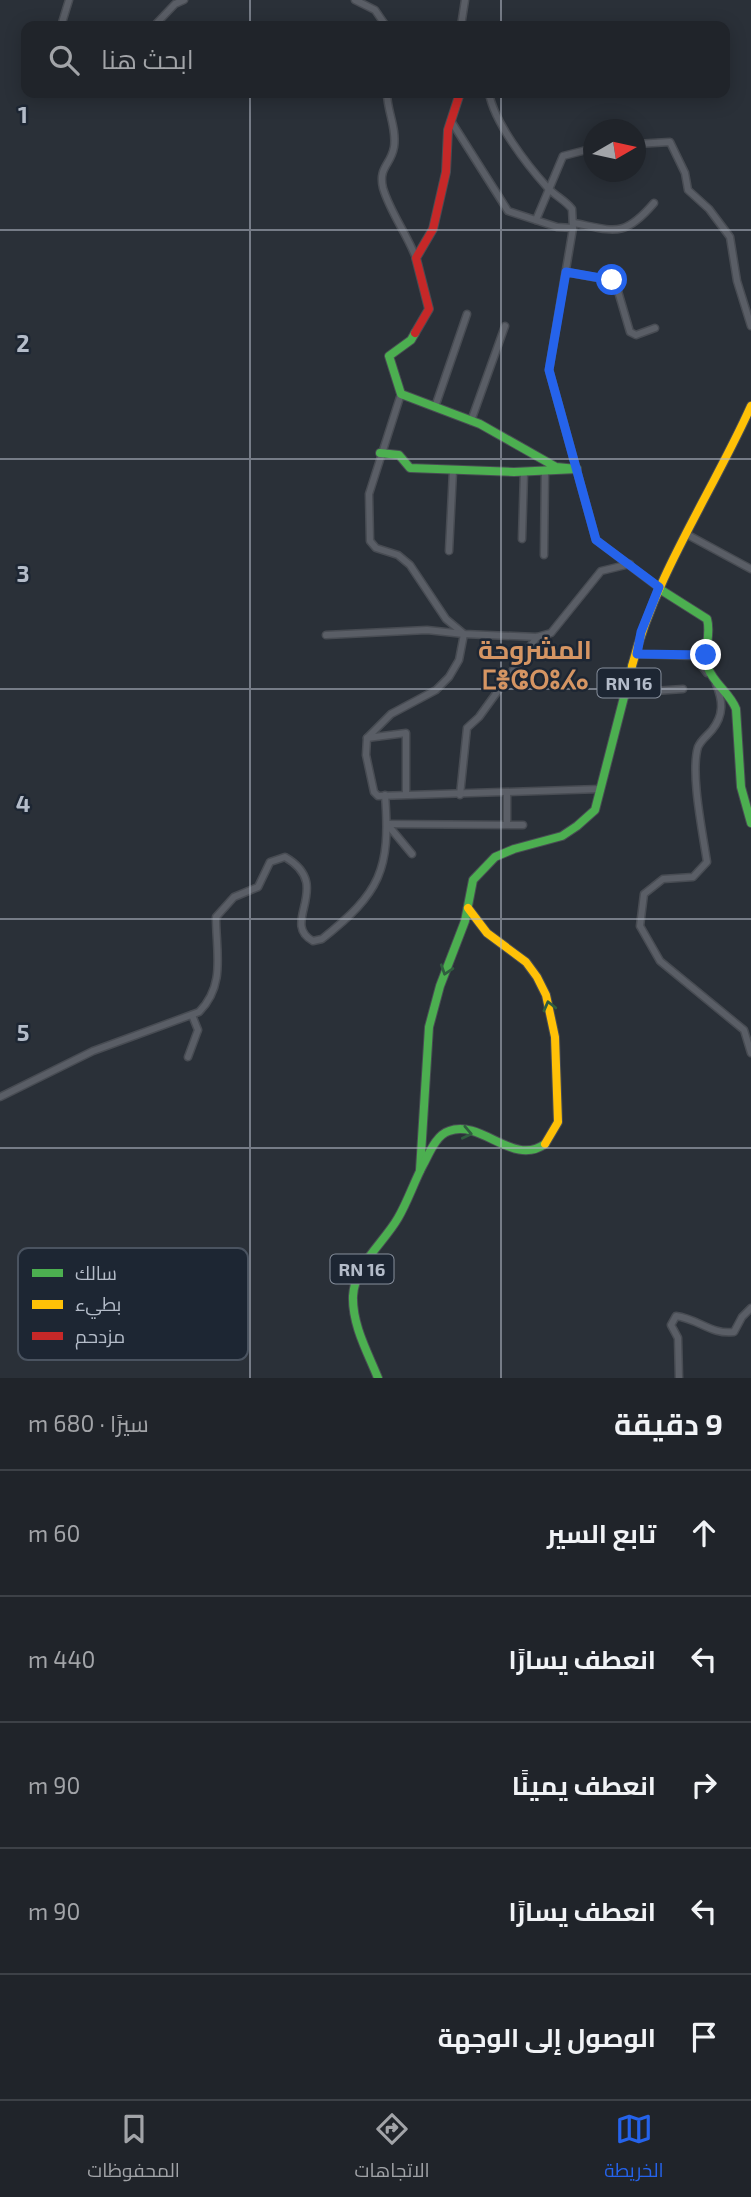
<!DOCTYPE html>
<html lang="ar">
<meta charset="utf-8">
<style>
:root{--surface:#20242a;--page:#2d3036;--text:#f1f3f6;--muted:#a2a4a8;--line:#3d4147;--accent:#2563eb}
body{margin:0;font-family:"Exo 2",Cairo,"Noto Sans Tifinagh",sans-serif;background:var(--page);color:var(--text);direction:rtl}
.compass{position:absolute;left:583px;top:119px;width:63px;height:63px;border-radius:50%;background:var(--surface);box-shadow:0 4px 18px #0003;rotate:81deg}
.stop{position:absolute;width:21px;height:21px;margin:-16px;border:5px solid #2563eb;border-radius:50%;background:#fff}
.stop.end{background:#2563eb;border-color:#fff;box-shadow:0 2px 7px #0008}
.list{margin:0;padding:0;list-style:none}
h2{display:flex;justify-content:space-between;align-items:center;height:91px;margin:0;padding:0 28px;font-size:30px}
h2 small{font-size:23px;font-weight:400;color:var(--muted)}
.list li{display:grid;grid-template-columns:46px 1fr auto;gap:21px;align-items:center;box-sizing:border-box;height:126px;padding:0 28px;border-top:2px solid var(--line)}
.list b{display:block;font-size:26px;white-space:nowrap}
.list em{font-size:23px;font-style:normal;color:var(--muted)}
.icon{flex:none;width:38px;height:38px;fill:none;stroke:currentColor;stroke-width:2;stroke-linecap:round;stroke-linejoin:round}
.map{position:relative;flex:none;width:751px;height:1378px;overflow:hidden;direction:ltr}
.search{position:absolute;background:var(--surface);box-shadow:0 4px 18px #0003;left:21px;right:21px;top:21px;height:77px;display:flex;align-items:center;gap:18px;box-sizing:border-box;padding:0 24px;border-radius:14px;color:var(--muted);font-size:26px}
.sheet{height:721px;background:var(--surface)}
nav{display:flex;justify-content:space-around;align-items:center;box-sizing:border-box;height:98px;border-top:2px solid var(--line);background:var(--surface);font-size:19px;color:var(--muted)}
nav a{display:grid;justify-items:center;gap:4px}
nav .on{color:var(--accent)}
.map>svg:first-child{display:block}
</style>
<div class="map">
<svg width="751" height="1378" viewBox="0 0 751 1378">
<rect width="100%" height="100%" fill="#2a3038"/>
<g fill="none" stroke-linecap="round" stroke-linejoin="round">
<defs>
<g id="street">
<polyline points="355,0 375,10 386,26"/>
<polyline points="61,26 69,0"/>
<polyline points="154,26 175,4 184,0"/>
<polyline points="461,26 465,0"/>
<path d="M387 93C387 111 397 128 394 147 391 165 378 167 383 188 390 212 407 234 416 258"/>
<path d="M489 93C494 122 527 165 547 187 555 196 565 200 572 209L573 228"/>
<polyline points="451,121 508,211 557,227 573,228 549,370 596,540 658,587"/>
<polyline points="636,144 670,142 685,173 688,190 709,209 730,237 737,281 751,326"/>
<polyline points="536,220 563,156 594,148"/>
<path d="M574 223C615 231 624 238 654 203"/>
<polyline points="566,272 615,281 630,332 636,335 655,328"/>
<polyline points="401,394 369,494 370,541 376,548 398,555 410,565 446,619 464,634 459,660 449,677 436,690 391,714 367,738 366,755 374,792 378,796 600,789"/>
<polyline points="435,407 467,314"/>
<polyline points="471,421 505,326"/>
<polyline points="688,535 751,569"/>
<polyline points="522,539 524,473"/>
<polyline points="449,551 453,471"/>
<polyline points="544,555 545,472"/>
<polyline points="326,635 427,630 464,634 537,637 551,633 601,571 630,564"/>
<polyline points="637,654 694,656"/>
<polyline points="706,655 694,656 707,673"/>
<path d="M716 684C723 701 724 715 712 730 707 736 701 740 698 747 690 773 703 834 707 862L693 877 663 879 644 894 640 926 660 961 744 1030 751 1053"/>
<polyline points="626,693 683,689"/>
<polyline points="367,738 406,733 406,794"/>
<polyline points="460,795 467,728 479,717 537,637"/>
<polyline points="387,824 523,825"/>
<polyline points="387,824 412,854"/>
<polyline points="507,824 507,793"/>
<polyline points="188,1057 198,1030 192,1015"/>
<path d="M0 1097 93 1051 199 1012C226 985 216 952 216 917L234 897 258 887 270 862 285 857C335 886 279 923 313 941L322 939C380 893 391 870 385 795"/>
<path d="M679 1378 678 1338 671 1325 676 1316C699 1319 711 1335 734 1332L742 1317 751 1308"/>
</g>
<g id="fast">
<polyline points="380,453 399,455 410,468 514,472 577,469 556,467 480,424 401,394 389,356 411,340 415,333"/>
<path d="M658 588 707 619C712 636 702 652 708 668 714 684 730 693 736 709L741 787 751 823"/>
<polyline points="420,1170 429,1027 440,986 465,921 473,880 495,857 514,849 562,836 577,826 595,810 632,666"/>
<path d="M378 1378C368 1353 352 1325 353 1296 355 1264 383 1244 398 1218 408 1201 414 1182 423 1165 429 1154 436 1135 449 1131 482 1119 513 1167 545 1144"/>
</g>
<g id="slow">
<path d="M632 666C656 573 712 493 751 406"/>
<polyline points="468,908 487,933 526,962 537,977 546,995 555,1037 558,1122 545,1144"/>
</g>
<polyline id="jam" points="415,333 429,309 416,258 433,229 446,172 448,130 460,93"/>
</defs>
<use href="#street" stroke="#484c53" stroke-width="9"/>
<use href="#fast" stroke="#484c53" stroke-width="10"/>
<use href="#slow" stroke="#484c53" stroke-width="10"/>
<use href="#jam" stroke="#484c53" stroke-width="10"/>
<use href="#street" stroke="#5a5e66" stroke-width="6"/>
<use href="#fast" stroke="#4caf50" stroke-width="8"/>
<use href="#slow" stroke="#ffc107" stroke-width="8"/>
<use href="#jam" stroke="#c62828" stroke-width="8"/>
</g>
<defs><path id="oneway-chevron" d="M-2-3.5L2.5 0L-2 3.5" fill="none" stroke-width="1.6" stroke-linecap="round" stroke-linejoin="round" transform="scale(1.75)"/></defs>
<g stroke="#305d3f">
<use href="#oneway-chevron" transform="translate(446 970) rotate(108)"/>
<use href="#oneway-chevron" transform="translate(549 1006) rotate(-104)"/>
<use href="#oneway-chevron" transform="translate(467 1133) rotate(12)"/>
</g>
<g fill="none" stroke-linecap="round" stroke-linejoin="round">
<polyline stroke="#2563eb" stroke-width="9" points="612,280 566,272 549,370 596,540 659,587 641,632 637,654 706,655"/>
</g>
<path fill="none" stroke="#b4bcc9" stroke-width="2" stroke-opacity="0.55" d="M250 0V26M501 0V26M250 93V1378M501 93V1378M0 230H751M0 459H751M0 689H751M0 919H751M0 1148H751"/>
<g text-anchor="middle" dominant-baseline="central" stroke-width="5" stroke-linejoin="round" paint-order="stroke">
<g fill="#1d2633" stroke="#878f9c" stroke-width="2">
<rect x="597.5" y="668.5" width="63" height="29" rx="5"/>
<rect x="330.5" y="1254.5" width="63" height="29" rx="5"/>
</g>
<g font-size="18" font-weight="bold" fill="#b4bcc9">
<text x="629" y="683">RN 16</text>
<text x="362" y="1269">RN 16</text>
</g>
<g font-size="26" font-weight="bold" fill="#d59563" stroke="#1d2633">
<text x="535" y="648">المشروحة<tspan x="535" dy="30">ⵎⴻⵛⵔⵓⵃⴰ</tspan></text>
</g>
</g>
<rect x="18" y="1248" width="230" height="112" rx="10" fill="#1d2633" stroke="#4a5360" stroke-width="2"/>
<rect x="32" y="1269" width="31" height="8" fill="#4caf50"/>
<rect x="32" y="1300" width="31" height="9" fill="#ffc107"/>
<rect x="32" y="1332" width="31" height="8" fill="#c62828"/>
<g font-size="19" fill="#b4bcc9">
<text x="75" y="1280">سالك</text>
<text x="75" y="1311">بطيء</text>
<text x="75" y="1343">مزدحم</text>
</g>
<g font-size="23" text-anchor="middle" font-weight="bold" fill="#b4bcc9" stroke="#1d2633" stroke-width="5" stroke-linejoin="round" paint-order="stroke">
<text x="23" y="123">1</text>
<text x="23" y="352">2</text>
<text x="23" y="582">3</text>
<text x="23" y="812">4</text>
<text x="23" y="1041">5</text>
</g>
</svg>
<svg class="compass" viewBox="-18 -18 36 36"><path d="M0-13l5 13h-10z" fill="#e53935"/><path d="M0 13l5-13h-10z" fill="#a2a4a8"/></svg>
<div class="stop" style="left:612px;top:280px"></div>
<div class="stop end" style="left:706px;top:655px"></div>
<div class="search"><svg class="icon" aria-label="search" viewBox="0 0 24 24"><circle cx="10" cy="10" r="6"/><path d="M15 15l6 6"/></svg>ابحث هنا</div>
</div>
<section class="sheet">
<h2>9 دقيقة<small>سيرًا · 680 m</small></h2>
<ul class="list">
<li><svg class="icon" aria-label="ahead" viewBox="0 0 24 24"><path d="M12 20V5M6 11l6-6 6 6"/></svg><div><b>تابع السير</b></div><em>60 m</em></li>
<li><svg class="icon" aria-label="left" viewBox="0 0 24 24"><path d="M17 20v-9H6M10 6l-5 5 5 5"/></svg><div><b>انعطف يسارًا</b></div><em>440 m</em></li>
<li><svg class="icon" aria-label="right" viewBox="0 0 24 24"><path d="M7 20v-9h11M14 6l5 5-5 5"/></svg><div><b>انعطف يمينًا</b></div><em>90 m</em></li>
<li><svg class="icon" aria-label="left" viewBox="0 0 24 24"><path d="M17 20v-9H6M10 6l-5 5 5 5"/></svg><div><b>انعطف يسارًا</b></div><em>90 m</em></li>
<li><svg class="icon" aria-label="arrive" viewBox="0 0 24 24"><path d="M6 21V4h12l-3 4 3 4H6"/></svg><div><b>الوصول إلى الوجهة</b></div></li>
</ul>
</section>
<nav>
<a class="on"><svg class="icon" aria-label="map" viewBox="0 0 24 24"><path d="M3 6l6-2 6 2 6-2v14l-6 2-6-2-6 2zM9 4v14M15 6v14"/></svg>الخريطة</a>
<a><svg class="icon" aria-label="directions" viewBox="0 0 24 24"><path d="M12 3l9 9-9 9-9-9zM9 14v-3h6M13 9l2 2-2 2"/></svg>الاتجاهات</a>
<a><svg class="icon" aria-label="saved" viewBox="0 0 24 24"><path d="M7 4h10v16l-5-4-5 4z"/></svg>المحفوظات</a>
</nav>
